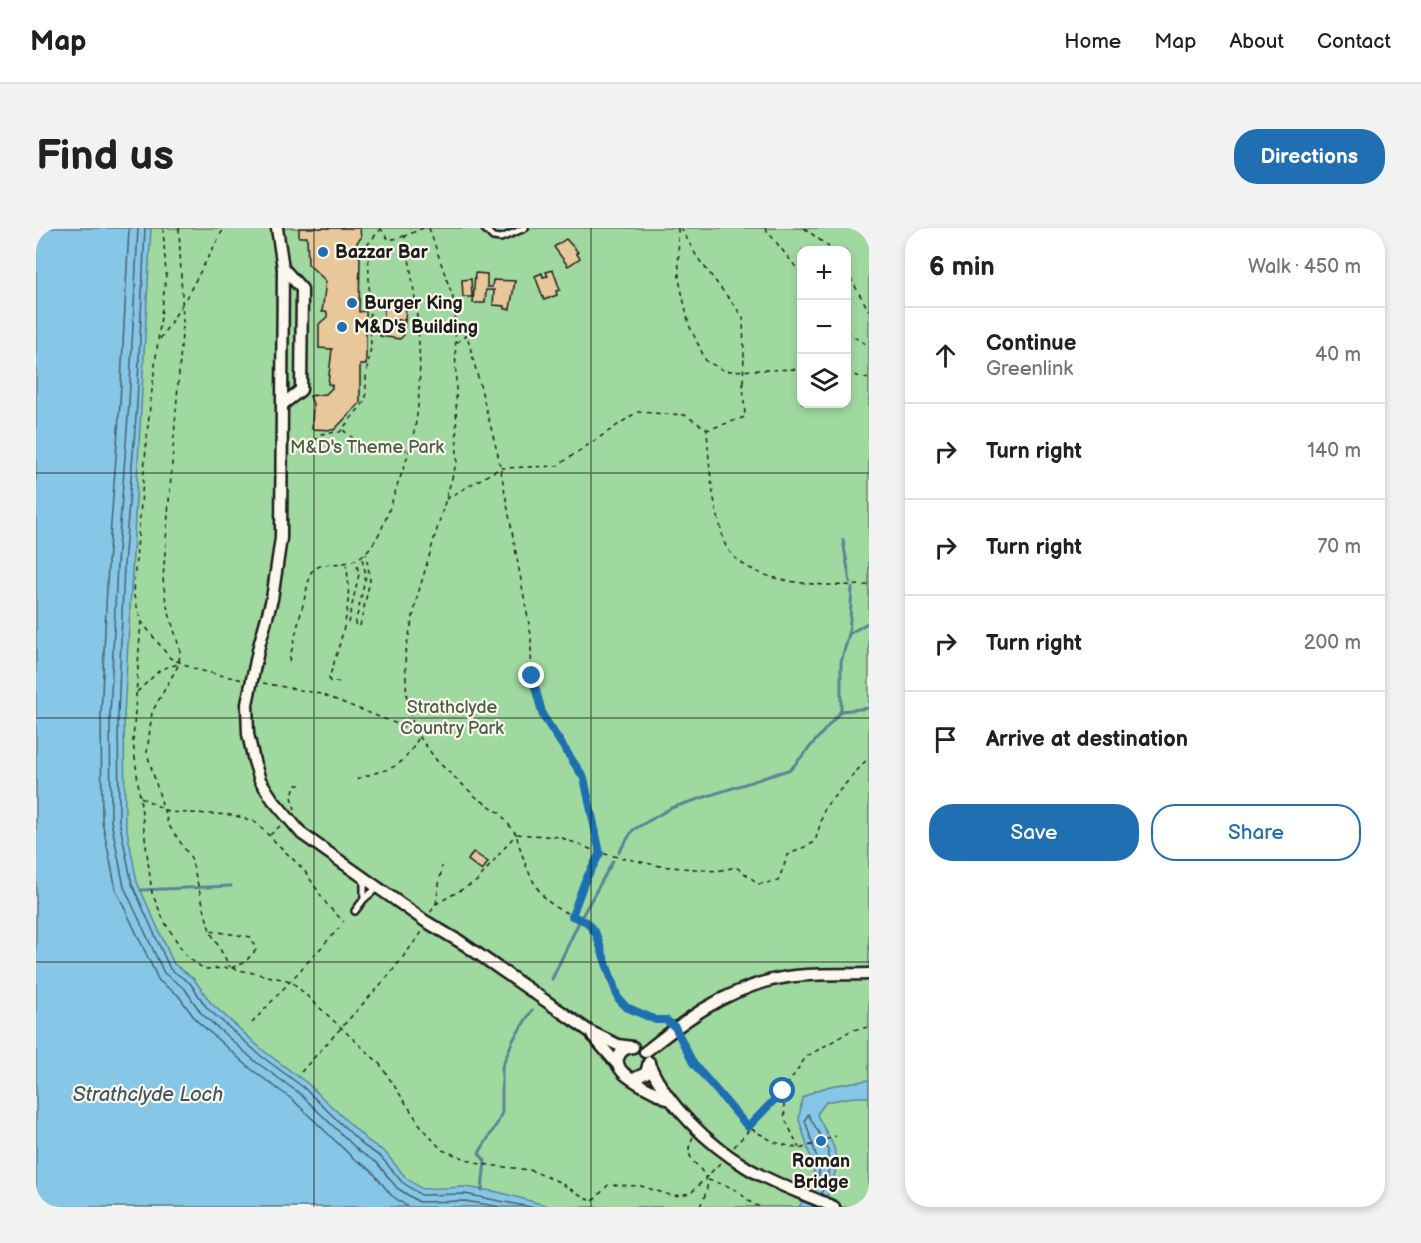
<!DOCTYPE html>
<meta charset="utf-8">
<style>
:root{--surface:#fff;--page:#f2f2f2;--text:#202124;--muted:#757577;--line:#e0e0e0;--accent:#1f6fb2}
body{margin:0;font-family:"Balsamiq Sans",sans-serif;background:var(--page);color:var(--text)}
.controls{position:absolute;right:18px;top:18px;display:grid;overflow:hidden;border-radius:12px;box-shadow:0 3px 9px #0003}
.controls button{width:54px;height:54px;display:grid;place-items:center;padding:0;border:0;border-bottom:2px solid var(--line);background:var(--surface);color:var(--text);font:30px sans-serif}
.stop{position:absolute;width:18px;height:18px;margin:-14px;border:4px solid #1f6fb2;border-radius:50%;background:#fff}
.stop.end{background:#1f6fb2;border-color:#fff;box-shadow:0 2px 6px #0008}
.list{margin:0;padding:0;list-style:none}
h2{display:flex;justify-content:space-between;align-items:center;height:78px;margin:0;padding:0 24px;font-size:26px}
h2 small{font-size:20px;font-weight:400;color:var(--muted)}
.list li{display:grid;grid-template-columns:39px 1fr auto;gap:18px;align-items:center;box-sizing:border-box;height:96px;padding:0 24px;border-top:2px solid var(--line)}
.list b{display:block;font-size:22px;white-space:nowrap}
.list p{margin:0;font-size:20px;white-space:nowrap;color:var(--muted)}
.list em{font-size:20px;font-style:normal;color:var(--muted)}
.actions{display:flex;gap:12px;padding:18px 24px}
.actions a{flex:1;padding:14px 0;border:2px solid var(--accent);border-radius:24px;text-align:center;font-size:21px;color:var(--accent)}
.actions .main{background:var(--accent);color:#fff}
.icon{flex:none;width:33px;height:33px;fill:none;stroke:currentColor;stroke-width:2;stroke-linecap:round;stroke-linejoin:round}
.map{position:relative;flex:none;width:833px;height:979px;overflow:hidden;border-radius:24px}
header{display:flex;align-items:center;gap:36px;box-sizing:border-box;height:84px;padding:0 30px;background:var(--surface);border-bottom:2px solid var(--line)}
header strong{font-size:28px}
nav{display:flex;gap:33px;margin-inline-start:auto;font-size:21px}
.intro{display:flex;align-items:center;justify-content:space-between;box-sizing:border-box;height:144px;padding:0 36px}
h1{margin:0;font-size:42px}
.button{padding:15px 27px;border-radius:24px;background:var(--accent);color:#fff;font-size:21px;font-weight:700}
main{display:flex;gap:36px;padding:0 36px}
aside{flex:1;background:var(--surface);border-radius:24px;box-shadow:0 3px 9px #0003}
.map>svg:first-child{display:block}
</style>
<header>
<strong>Map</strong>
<nav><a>Home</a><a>Map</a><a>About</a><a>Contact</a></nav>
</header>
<div class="intro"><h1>Find us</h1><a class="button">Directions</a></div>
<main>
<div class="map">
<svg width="833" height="979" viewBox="0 0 833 979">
<rect width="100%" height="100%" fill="#fbf7ec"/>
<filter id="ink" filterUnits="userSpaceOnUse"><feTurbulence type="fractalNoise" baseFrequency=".0167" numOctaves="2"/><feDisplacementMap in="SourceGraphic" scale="12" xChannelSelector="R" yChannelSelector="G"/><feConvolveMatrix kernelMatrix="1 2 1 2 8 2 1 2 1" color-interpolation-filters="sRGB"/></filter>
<g filter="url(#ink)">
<path fill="#9fd99f" stroke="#5e7a5e" stroke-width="1.5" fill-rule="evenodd" d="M0 0H833V979H0ZM766 22H810V176H766Z"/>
<g fill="#86c7e7" stroke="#5c8396" stroke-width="1.5">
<polygon points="0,0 115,0 88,488 89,592 101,654 138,736 158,751 175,775 229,824 271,855 332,913 349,924 370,950 386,961 429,959 462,964 516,979 0,979"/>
<path d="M833 852V869H817L790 874 781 886C785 897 796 912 798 920 804 942 795 960 786 979H763L776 957 778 941 763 891 766 870C788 856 808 856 833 852Z"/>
</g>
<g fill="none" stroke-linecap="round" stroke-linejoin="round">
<g stroke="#46606d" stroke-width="1.5">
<polyline points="93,0 84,175 72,336 65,487 66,593 80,662 123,753 142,767 160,792 215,841 257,872 317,930 335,942 355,967 372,979"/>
<polyline points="102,0 93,175 81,336 74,488 75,593 88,659 128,745 149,761 165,785 220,834 263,865 323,923 341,935 361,960 383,974 429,973 465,979"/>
<polyline points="109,0 101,176 88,337 82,488 83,592 96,656 134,741 154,755 171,780 225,828 267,859 328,918 345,929 366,954 385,967 429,966 494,979"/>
<polyline points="779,964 784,940 769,892 772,886 792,921 792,951 785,966"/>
</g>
<g stroke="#5c8396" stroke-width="3">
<polyline points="807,312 814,354"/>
<polyline points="813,406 816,360"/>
<polyline points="805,483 805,434 813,406 833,394"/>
<polyline points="583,624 597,602 635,580 755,541 805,483 833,480"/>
<polyline points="105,662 195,658"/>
<polyline points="546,688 577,633"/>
<polyline points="516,751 543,694"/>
<polyline points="446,962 449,933 443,925 462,894 466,884 466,839 477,812 496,782"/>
</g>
</g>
<g fill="#e8c79a" stroke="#1c1c1c" stroke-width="1.5">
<polygon points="263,0 324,0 325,10 321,14 321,28 324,29 323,84 330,83 330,137 324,137 324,175 298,202 276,201 277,176 274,168 290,166 296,160 296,157 292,156 296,121 283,120 283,96 291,89 291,84 286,84 290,53 272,36 271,9 263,9"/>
<polygon points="530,11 542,24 540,25 544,30 532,38 518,19"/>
<polygon points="517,42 524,62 520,63 521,67 508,72 499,48 506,45 507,49 512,48 510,44"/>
<polygon points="439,45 451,46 451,59 456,59 457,52 479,53 474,81 469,81 469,78 457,77 458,62 450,62 449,75 437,75"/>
<polygon points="435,51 436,69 427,69 426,52"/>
<polygon points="348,76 370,77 369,92 348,92"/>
<polygon points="344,92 369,92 368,107 364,111 344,108"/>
<polygon points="437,624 452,634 446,643 432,632"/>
</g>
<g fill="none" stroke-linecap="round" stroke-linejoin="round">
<defs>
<g id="lane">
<polyline points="448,0 457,9 465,10 489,0"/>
<polyline points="328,671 328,651"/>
<polyline points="319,683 328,671 341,660"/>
</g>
<g id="street">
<polyline points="241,0 247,40 245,310 236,371 223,418 211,476 212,506 218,533 224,552 237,572 266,606 389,693 426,715"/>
<polyline points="247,176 265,162 266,61 247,40"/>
<polyline points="422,712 553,803 582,817 596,819"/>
<polyline points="557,808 582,837"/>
<path d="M597 819C590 820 585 822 582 830 577 848 617 862 631 871"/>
<path d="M609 824C649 792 686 764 736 752 767 744 802 747 833 746"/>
<path d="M613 836C632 878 672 916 710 939 737 956 769 966 798 979"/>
<polyline points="597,851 610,845 613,834"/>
</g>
</defs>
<use href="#lane" stroke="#1c1c1c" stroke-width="10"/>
<use href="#street" stroke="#1c1c1c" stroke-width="15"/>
<g stroke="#1c1c1c" stroke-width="1.5" stroke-dasharray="4.5 4.5" stroke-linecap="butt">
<polyline points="127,0 130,47 113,187 97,365 105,392 97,514 116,665 128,693 150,728 168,741 194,740 255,753 343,835 387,901 406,922 444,936 494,942 521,953 556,974 572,957 605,958 637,968 655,965 685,934"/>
<polyline points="143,0 147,93 127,351 130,375 144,422 143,436 116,484 111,525 132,596 155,630 174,703 194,739"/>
<polyline points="344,0 353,12 369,8"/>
<polyline points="393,0 417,70 419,92 421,233 382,366 369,425 371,477 380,504 401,533 440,569 464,585 480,606 441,653 400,676 394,685"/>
<polyline points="642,0 643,51 653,97 670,133 689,143 766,141"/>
<polyline points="645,0 661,29 707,89 708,129"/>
<polyline points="729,0 766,47"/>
<polyline points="768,0 797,22"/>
<polyline points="810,42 833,83"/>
<polyline points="150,70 188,0"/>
<polyline points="810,104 833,118"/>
<polyline points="124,111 147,75"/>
<path d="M420 115 431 107 462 227 495 407C495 439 495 475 514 502 524 518 538 530 546 548 557 570 559 601 564 625L548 655 536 688"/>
<polyline points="810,145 833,151"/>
<path d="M707 154 709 189 671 202C673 236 675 264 684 297 686 304 687 314 691 320 716 359 792 358 833 357"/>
<polyline points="307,202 325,217 327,223 371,222"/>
<polyline points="279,213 284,206 304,204 330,172 330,147 335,119 332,16 344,2"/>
<polyline points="410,271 464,240 521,238 601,184 649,187 671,201"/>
<polyline points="105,393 134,430 162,442 207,452"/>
<polyline points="312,395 323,346 320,334"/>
<polyline points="319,397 330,347 326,330"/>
<polyline points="324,398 334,352 330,325"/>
<path d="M253 433 275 344C291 328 311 345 332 322 346 306 352 285 359 264 367 242 376 218 380 194 389 133 380 68 369 8L387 0"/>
<path d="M303 454H294L293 450C305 414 318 374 310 337"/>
<polyline points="227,455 285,466 379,503"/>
<polyline points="101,464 125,441 142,436"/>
<path d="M321 551C355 538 364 545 383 509"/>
<polyline points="105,569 133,584 196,587 218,593 268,642 292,678 308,694"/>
<polyline points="259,582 256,568 259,557 267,557"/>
<polyline points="234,607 244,598"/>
<polyline points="400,676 406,638"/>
<polyline points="175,703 215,709 220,722 208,735 195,740"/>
<path d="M632 794C618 789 602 788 589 778 565 759 575 714 552 695 543 687 528 686 518 678 496 662 487 631 480 606L524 609 564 625 624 638 681 643 700 639 723 656 742 653 752 627 779 614 789 579 833 529"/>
<polyline points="216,795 303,700"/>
<polyline points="646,808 657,835 712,899 738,914 764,921 800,908"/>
<polyline points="265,844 354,746 386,704"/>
<polyline points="747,866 749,891 763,920"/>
<path d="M657 909C645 932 663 933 670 951 674 961 667 970 664 979"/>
<polyline points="698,919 747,863 770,829 816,802 833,799"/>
<path d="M672 952C682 955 692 957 701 963 710 969 714 977 726 979"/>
</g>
<use href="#lane" stroke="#fbf7ec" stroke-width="5"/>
<use href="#street" stroke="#fbf7ec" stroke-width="10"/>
<polyline stroke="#1c1c1c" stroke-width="1.5" stroke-dasharray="4.5 4.5" stroke-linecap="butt" points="707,154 708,129"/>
</g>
</g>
<g fill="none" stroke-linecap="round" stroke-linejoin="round" filter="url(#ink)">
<polyline stroke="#1f6fb2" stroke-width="8" points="496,448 507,488 548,550 564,625 548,655 536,688 551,694 560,706 582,770 590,779 620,792 630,792 639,799 657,835 712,899 747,863"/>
</g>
<path fill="none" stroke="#1c1c1c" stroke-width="1.5" stroke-opacity="0.55" d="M278 0V979M555 0V979M0 245H833M0 490H833M0 734H833"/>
<g fill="#1f6fb2" stroke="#fbf7ec" stroke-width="2">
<circle cx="287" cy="24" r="6"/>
<circle cx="316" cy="75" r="6"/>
<circle cx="306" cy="99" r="6"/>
<circle cx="785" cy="913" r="6"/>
</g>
<g text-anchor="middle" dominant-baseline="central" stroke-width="4.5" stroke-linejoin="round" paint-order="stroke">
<g font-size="18" font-weight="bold" fill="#1c1c1c" stroke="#fbf7ec" text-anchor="start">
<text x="299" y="24">Bazzar Bar</text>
<text x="328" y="75">Burger King</text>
<text x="318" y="99">M&amp;D's Building</text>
<text x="785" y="933" text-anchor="middle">Roman<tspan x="785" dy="21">Bridge</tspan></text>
</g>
<g font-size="18" fill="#4a5e4a" stroke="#fbf7ec">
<text x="331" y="219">M&amp;D's Theme Park</text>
<text x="416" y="479">Strathclyde<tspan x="416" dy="21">Country Park</tspan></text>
</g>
<g font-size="20" font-style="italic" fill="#415863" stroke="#fbf7ec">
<text x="112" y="867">Strathclyde Loch</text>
</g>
</g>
</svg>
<div class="controls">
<button>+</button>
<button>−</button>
<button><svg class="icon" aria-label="layers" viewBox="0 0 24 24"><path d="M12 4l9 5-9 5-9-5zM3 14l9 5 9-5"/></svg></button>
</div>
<div class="stop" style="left:747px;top:863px"></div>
<div class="stop end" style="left:496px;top:448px"></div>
</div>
<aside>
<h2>6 min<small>Walk · 450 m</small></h2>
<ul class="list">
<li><svg class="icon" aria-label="ahead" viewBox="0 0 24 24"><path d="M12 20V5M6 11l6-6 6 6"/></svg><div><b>Continue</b><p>Greenlink</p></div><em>40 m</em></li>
<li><svg class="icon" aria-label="right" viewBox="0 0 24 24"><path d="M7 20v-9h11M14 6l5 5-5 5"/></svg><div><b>Turn right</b></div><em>140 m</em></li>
<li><svg class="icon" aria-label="right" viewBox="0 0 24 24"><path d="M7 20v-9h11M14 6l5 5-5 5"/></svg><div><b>Turn right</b></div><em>70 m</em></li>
<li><svg class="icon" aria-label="right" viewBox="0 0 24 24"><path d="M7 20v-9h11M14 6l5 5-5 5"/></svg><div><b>Turn right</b></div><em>200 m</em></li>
<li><svg class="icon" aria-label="arrive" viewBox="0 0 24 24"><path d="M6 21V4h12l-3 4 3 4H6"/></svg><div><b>Arrive at destination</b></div></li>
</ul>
<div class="actions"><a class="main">Save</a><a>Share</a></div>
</aside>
</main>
